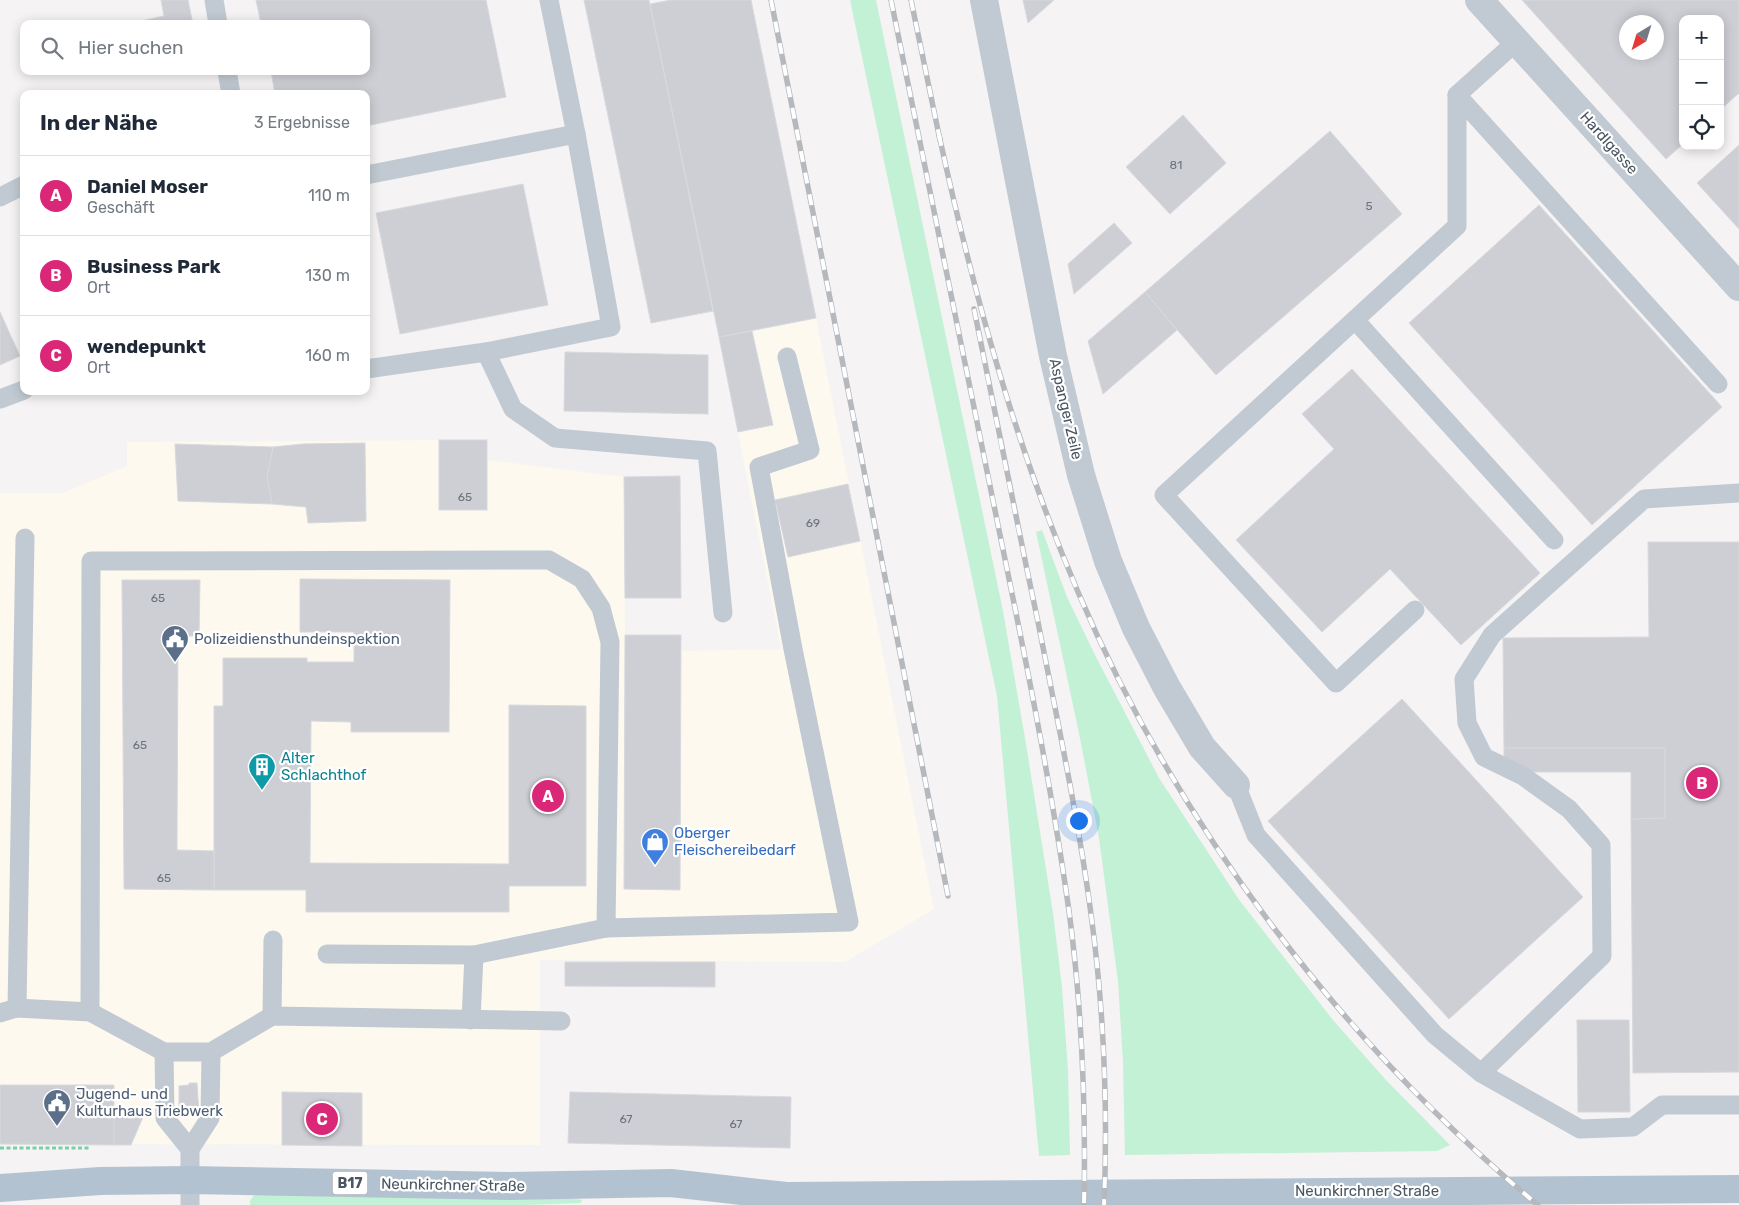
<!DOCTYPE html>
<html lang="de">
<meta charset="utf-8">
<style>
:root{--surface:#fff;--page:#f2f2f3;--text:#1f2937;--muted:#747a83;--line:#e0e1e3;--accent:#db2777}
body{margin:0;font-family:Rubik,sans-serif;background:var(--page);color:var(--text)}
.controls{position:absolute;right:15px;top:15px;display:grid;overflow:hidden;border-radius:10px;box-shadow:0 2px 12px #0003}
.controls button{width:45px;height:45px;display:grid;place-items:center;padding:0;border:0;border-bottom:1px solid var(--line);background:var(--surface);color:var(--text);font:25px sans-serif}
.compass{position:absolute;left:1619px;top:15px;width:45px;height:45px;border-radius:50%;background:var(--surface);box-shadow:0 2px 12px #0003;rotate:218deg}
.you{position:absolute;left:1078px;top:820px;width:18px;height:18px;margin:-12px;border:4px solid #fff;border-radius:50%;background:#1a73e8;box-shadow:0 0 0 8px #1a73e833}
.badge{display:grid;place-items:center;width:32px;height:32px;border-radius:50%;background:var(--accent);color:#fff;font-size:16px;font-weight:700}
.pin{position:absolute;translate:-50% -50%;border:2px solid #fff;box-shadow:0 1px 5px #0006}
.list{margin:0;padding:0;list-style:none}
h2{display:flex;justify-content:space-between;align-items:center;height:65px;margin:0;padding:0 20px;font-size:21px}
h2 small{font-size:16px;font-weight:400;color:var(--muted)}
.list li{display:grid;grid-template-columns:32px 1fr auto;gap:15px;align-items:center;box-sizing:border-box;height:80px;padding:0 20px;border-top:1px solid var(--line)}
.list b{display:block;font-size:19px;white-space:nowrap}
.list p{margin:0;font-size:16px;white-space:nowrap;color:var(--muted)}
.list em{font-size:16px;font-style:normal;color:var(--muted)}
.icon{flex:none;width:28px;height:28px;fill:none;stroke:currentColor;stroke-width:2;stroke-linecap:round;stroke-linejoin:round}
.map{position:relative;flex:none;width:1739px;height:1205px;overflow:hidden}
.search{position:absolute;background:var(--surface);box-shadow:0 2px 12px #0003;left:20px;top:20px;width:350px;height:55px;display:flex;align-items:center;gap:12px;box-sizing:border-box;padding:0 18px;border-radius:10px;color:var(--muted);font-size:19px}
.panel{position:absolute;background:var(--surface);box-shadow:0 2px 12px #0003;left:20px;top:90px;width:350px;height:305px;border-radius:10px}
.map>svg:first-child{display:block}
</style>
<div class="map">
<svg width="1739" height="1205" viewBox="0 0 1739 1205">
<rect width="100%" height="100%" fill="#f5f3f3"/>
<polygon fill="#fdf9ef" points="816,318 934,909 845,962 540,960 540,1145 0,1144 0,493 63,493 127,466 127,442 487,440 488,460 624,477 625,634 681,635 682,651 781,649 719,337"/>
<g fill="#c3f1d5">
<polygon points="850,0 876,0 1003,611 1026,744 1053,913 1062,987 1068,1070 1070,1155 1039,1156 997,696"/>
<polygon points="1042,530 1067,597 1096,657 1159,778 1240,901 1333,1020 1385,1079 1450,1145 1437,1151 1125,1155 1123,1063 1118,981 1099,838 1079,733 1036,532"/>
<polygon points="263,1194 564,1197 582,1200 581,1203 524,1205 250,1205 250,1201 254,1195"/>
</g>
<g fill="#cdcfd5" stroke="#d7d9de" fill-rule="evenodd">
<polygon points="161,0 188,0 193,24 127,24 164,16"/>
<polygon points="256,0 486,0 506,97 366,126 366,94 275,94 271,71 366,71 366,24 261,24"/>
<polygon points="584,0 649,0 713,311 651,323"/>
<polygon points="671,0 751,0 816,318 719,337 650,4"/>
<polygon points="1023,0 1054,0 1028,23"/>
<path d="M1522 0H1739V93L1720 110V19H1683V144L1666 159ZM1626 22H1656V52H1626Z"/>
<polygon points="1183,115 1226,163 1170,214 1126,167"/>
<polygon points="1330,131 1402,214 1216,375 1145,292"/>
<polygon points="1739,145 1739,229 1697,183"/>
<polygon points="523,184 548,305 400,334 376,213"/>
<polygon points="1539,205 1722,407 1592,525 1409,323"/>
<polygon points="1114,223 1132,243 1074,294 1068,264"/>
<polygon points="1145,292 1177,330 1103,394 1088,341"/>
<polygon points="0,312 20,356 0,365"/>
<polygon points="752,331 773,425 738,432 719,337"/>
<polygon points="565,352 708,355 708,414 564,411"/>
<polygon points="1352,369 1540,573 1461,645 1390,569 1322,632 1236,540 1334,449 1302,414"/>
<rect x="439" y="440" width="48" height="70"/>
<polygon points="365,443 366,521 308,523 306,507 272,504 267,477 273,447 303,444"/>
<polygon points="175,444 273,447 267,477 272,504 178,501"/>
<polygon points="680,476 681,598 625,598 624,477"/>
<polygon points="848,484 860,541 788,557 775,500"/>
<polygon points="1648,542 1739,542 1739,1072 1633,1073 1631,819 1665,818 1665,748 1504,748 1503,638 1649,637"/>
<polygon points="300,579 450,580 449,732 351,732 351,722 311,721 310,863 509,864 509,705 586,706 586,886 509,886 509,912 306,912 306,890 214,890 214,706 223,706 223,658 307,658 307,662 354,662 354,632 300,632"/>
<polygon points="122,580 200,580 199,636 178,636 177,850 214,851 214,890 124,889"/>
<polygon points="625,635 681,635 680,890 624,889"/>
<polygon points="1402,699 1583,897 1449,1019 1268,821"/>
<polygon points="1504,748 1665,748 1665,818 1631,819 1631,772 1504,772"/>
<polygon points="565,962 715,962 715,987 565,986"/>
<polygon points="1577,1020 1629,1020 1630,1112 1578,1112"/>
<polygon points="189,1083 197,1083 199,1113 177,1113 177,1109 179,1109 179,1086 189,1085"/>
<polygon points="0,1085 114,1085 114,1145 0,1144"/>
<polygon points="282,1092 362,1093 362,1146 282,1145"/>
<polygon points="570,1092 791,1097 790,1148 568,1143"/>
<polygon points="114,1110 146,1110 131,1145 114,1145"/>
</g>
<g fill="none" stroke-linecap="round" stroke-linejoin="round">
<polyline stroke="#7ad0a6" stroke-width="3" stroke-dasharray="4 2.5" stroke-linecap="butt" points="0,1148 89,1148"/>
<g stroke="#c1cad2" stroke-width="19">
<polyline points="214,0 218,24"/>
<polyline points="227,71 231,94"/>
<polyline points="1457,95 1718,384"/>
<polyline points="366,175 576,134"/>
<polyline points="0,197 24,185"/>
<polyline points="1355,320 1554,540"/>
<polyline points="486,352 513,409 555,438 707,451 723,613"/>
<polyline points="366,369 486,352 611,327 576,134 549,0"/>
<polyline points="0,399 24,390"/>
<polyline points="1415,610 1336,683 1164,495 1457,226 1457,95 1517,41"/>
<polyline points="1236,785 1256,835 1435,1035 1481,1073 1580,1129 1633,1127 1662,1105 1739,1105"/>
<polyline points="327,954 474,955 606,928 849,922 793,649 759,467 810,450 787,357"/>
<polyline points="17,1008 25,538"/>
<polyline points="90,1012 91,561 549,560 582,579 601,608 610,642 606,928"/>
<polyline points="0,1013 17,1008 90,1012 164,1052 211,1052 272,1016 561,1021"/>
<polyline points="272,1016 273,940"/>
<polyline points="471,1020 474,955"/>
<polyline points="164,1052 165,1118 190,1149"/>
<polyline points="1481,1073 1602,956 1601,845 1569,809 1523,776 1484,757 1467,723 1464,679 1492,635 1644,499 1739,493"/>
<polyline points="190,1205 190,1149 210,1118 211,1052"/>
</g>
<g stroke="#c1cad2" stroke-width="28">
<polyline points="984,0 1053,356 1081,475 1108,561 1136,628 1167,688 1202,747 1236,785"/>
<polyline points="1479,0 1739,287"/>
</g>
<polyline stroke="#b3c2d1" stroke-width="28" points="0,1188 100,1181 190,1180 510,1186 671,1183 786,1196 1739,1189"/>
<defs>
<g id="rail">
<polyline points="771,0 948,896"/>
<path d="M891 0C927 177 963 353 999 530 1025 656 1051 783 1069 911 1082 1008 1086 1107 1084 1205"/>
<polyline points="911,0 940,140"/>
<path d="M939 135C973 291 1015 445 1078 592 1177 825 1343 1044 1538 1205"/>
<path d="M974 309C995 414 1016 518 1038 622 1057 719 1078 816 1091 914 1104 1010 1108 1108 1104 1205"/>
</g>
</defs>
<use href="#rail" stroke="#b5b8bd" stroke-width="5.5"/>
<use href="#rail" stroke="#fff" stroke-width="4" stroke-dasharray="11" stroke-linecap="butt"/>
</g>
<defs>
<symbol id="civic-pin" viewBox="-11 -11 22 30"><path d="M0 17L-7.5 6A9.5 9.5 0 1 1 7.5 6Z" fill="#5c6f8a" stroke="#fff"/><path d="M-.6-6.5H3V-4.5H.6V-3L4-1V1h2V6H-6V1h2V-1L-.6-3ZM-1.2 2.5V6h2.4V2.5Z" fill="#fff"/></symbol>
<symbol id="building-pin" viewBox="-11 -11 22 30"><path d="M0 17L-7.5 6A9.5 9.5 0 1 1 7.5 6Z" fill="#0f9aa8" stroke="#fff"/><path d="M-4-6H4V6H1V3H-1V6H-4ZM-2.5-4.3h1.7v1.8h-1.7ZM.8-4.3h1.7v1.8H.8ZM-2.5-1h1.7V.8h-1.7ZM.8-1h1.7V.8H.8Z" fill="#fff"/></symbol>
<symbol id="shop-pin" viewBox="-11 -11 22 30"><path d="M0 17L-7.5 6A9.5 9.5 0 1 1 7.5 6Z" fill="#3f7fe0" stroke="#fff"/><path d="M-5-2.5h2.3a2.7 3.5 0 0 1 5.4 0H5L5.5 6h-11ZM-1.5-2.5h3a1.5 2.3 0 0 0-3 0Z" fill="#fff"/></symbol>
</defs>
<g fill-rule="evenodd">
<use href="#civic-pin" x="159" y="623" width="32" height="43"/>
<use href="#building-pin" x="246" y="751" width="32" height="43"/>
<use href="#shop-pin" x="639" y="826" width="32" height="43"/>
<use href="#civic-pin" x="41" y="1087" width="32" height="43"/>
</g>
<g text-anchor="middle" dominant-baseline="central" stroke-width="4.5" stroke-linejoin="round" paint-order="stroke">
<g font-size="12" fill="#6b747e">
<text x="1176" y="165">81</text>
<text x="1369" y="206">5</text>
<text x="465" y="497">65</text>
<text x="813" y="523">69</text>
<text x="158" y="598">65</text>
<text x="140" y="745">65</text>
<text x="164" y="878">65</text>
<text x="626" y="1119">67</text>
<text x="736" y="1124">67</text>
</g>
<rect fill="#fff" stroke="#808990" stroke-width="1" x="332.5" y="1171.5" width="35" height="23" rx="4"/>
<g font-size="14" font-weight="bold" fill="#4a5661">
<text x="350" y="1183">B17</text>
</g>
<g font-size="15" fill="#4a5661" stroke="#fff">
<text transform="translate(1609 143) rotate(48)">Hardlgasse</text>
<text transform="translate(1066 409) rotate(77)">Aspanger Zeile</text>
<text transform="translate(453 1185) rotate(1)">Neunkirchner Straße</text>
<text x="1367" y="1191">Neunkirchner Straße</text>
</g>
<g font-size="15" fill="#4e5e75" stroke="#fff" text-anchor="start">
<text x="194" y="639">Polizeidiensthundeinspektion</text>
<text x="76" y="1094">Jugend- und<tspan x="76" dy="17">Kulturhaus Triebwerk</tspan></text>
</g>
<g font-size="15" fill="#0d838f" stroke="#fff" text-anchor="start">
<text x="281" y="758">Alter<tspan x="281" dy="17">Schlachthof</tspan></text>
</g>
<g font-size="15" fill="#366cbe" stroke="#fff" text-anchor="start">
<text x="674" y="833">Oberger<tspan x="674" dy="17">Fleischereibedarf</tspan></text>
</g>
</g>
</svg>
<div class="controls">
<button>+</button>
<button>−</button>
<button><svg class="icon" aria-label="locate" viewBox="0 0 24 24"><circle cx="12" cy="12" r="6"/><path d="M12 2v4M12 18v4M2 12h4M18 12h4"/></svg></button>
</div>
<svg class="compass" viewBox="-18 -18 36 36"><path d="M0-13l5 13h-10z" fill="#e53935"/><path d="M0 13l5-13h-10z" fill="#747a83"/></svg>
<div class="you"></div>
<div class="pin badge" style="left:548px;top:796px">A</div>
<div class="pin badge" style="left:1702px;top:783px">B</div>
<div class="pin badge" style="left:322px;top:1119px">C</div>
<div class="search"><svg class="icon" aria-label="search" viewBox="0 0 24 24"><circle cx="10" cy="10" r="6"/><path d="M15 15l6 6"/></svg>Hier suchen</div>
<section class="panel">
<h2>In der Nähe<small>3 Ergebnisse</small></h2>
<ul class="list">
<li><span class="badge">A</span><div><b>Daniel Moser</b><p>Geschäft</p></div><em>110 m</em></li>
<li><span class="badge">B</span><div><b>Business Park</b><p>Ort</p></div><em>130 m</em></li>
<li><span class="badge">C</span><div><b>wendepunkt</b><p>Ort</p></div><em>160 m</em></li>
</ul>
</section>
</div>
